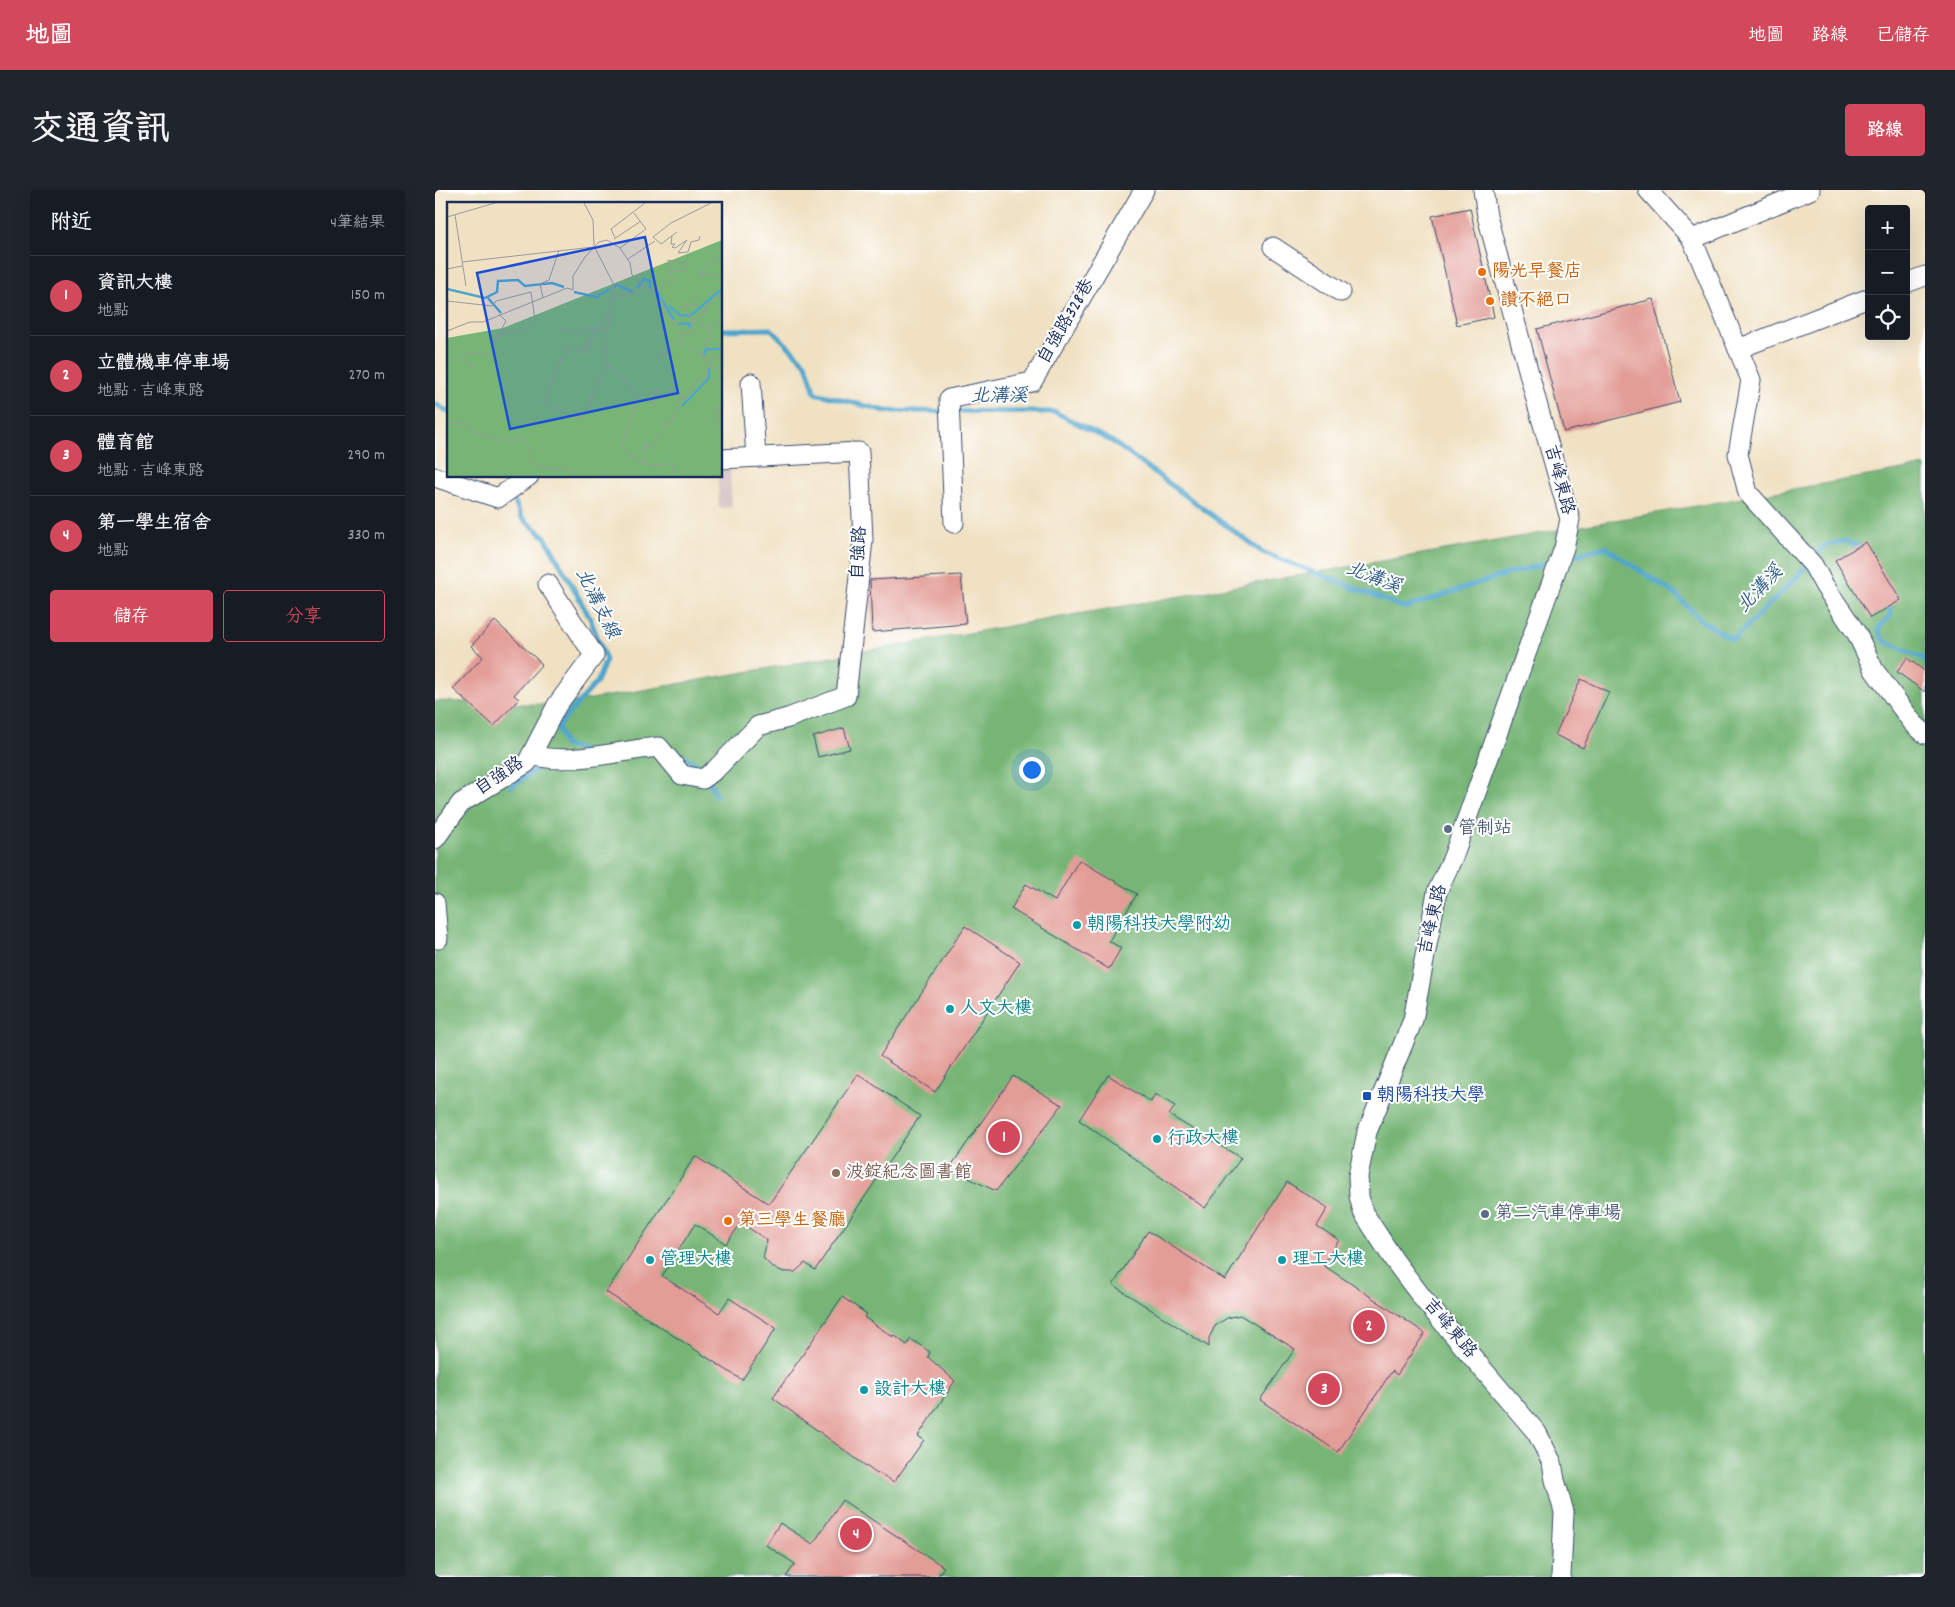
<!DOCTYPE html>
<html lang="zh-TW">
<meta charset="utf-8">
<style>
:root{--surface:#171b24;--page:#20242c;--text:#f1f3f6;--muted:#9ea1a6;--line:#363941;--accent:#d1495b}
body{margin:0;font-family:Dekko,"LXGW WenKai TC",sans-serif;background:var(--page);color:var(--text)}
.controls{position:absolute;right:15px;top:15px;display:grid;overflow:hidden;border-radius:5px;box-shadow:0 5px 20px #0002}
.controls button{width:45px;height:45px;display:grid;place-items:center;padding:0;border:0;border-bottom:1px solid var(--line);background:var(--surface);color:var(--text);font:25px sans-serif}
.you{position:absolute;left:596px;top:579px;width:18px;height:18px;margin:-12px;border:4px solid #fff;border-radius:50%;background:#1a73e8;box-shadow:0 0 0 8px #1a73e833}
.badge{display:grid;place-items:center;width:32px;height:32px;border-radius:50%;background:var(--accent);color:#fff;font-size:16px;font-weight:700}
.pin{position:absolute;translate:-50% -50%;border:2px solid #fff;box-shadow:0 1px 5px #0006}
.list{margin:0;padding:0;list-style:none}
h2{display:flex;justify-content:space-between;align-items:center;height:65px;margin:0;padding:0 20px;font-size:21px}
h2 small{font-size:16px;font-weight:400;color:var(--muted)}
.list li{display:grid;grid-template-columns:32px 1fr auto;gap:15px;align-items:center;box-sizing:border-box;height:80px;padding:0 20px;border-top:1px solid var(--line)}
.list b{display:block;font-size:19px;white-space:nowrap}
.list p{margin:0;font-size:16px;white-space:nowrap;color:var(--muted)}
.list em{font-size:16px;font-style:normal;color:var(--muted)}
.actions{display:flex;gap:10px;padding:15px 20px}
.actions a{flex:1;padding:11px 0;border:1px solid var(--accent);border-radius:5px;text-align:center;font-size:18px;color:var(--accent)}
.actions .main{background:var(--accent);color:#fff}
.icon{flex:none;width:28px;height:28px;fill:none;stroke:currentColor;stroke-width:2;stroke-linecap:round;stroke-linejoin:round}
.map{position:relative;flex:none;width:1490px;height:1387px;overflow:hidden;border-radius:5px}
header{display:flex;align-items:center;gap:30px;box-sizing:border-box;height:70px;padding:0 25px;background:var(--accent);color:#fff}
header strong{font-size:24px}
nav{display:flex;gap:28px;margin-inline-start:auto;font-size:18px}
.intro{display:flex;align-items:center;justify-content:space-between;box-sizing:border-box;height:120px;padding:0 30px}
h1{margin:0;font-size:35px}
.button{padding:12px 22px;border-radius:5px;background:var(--accent);color:#fff;font-size:18px;font-weight:700}
main{display:flex;gap:30px;padding:0 30px}
aside{flex:1;background:var(--surface);border-radius:5px;box-shadow:0 5px 20px #0002}
.map>svg:first-child{display:block}
</style>
<header>
<strong>地圖</strong>
<nav><a>地圖</a><a>路線</a><a>已儲存</a></nav>
</header>
<div class="intro"><h1>交通資訊</h1><a class="button">路線</a></div>
<main>
<aside>
<h2>附近<small>4筆結果</small></h2>
<ul class="list">
<li><span class="badge">1</span><div><b>資訊大樓</b><p>地點</p></div><em>150 m</em></li>
<li><span class="badge">2</span><div><b>立體機車停車場</b><p>地點 · 吉峰東路</p></div><em>270 m</em></li>
<li><span class="badge">3</span><div><b>體育館</b><p>地點 · 吉峰東路</p></div><em>290 m</em></li>
<li><span class="badge">4</span><div><b>第一學生宿舍</b><p>地點</p></div><em>330 m</em></li>
</ul>
<div class="actions"><a class="main">儲存</a><a>分享</a></div>
</aside>
<div class="map">
<svg width="1490" height="1387" viewBox="0 0 1490 1387">
<rect width="100%" height="100%" fill="#fff"/>
<filter id="ink" filterUnits="userSpaceOnUse"><feTurbulence type="fractalNoise" baseFrequency=".02" numOctaves="2"/><feDisplacementMap in="SourceGraphic" scale="10" xChannelSelector="R" yChannelSelector="G"/><feConvolveMatrix kernelMatrix="1 2 1 2 8 2 1 2 1" color-interpolation-filters="sRGB"/></filter>
<filter id="wash" filterUnits="userSpaceOnUse"><feTurbulence type="fractalNoise" baseFrequency=".0096" numOctaves="4" result="noise"/><feDisplacementMap in="SourceGraphic" scale="20" xChannelSelector="R" yChannelSelector="G"/><feGaussianBlur stdDeviation="1.12" result="paint"/><feColorMatrix in="noise" values="0 0 0 0 0 0 0 0 0 0 0 0 0 0 0 0 0 1.4 0 .05"/><feComposite in="paint" operator="in"/></filter>
<g filter="url(#wash)">
<rect width="100%" height="100%" fill="#f0e1c3"/>
<polygon fill="#d1bfbf" points="286,280 295,280 297,317 284,318 283,286 286,286"/>
<polygon fill="#76b576" stroke="#48726a" points="1490,276 1490,1387 0,1387 0,511 122,515"/>
<g fill="none" stroke-linecap="round" stroke-linejoin="round">
<g stroke="#50a5cc" stroke-width="5">
<polyline points="286,140 336,139 371,174 380,203 451,221 620,222 678,252 827,362 970,418 1065,386 1121,371"/>
<polyline points="0,214 14,222"/>
<polyline points="70,286 72,296"/>
<polyline points="76,303 87,328 110,347 155,428 171,470 162,492 123,536 129,555 146,560"/>
<polyline points="1131,368 1170,357 1240,404 1268,432 1298,450 1361,388 1389,356 1410,351 1431,359"/>
<polyline points="1454,410 1456,425 1443,439 1449,451 1488,468 1490,472"/>
<polyline points="233,557 266,577 275,592 281,606"/>
<polyline points="76,597 104,577 106,570"/>
</g>
</g>
<g id="blocks">
<g fill="#e39d97">
<polygon points="1035,18 1059,127 1022,135 997,26"/>
<polygon points="1218,109 1245,212 1129,242 1102,139"/>
<polygon points="1431,352 1466,410 1435,428 1400,370"/>
<polygon points="526,385 531,434 437,442 435,390"/>
<polygon points="60,431 107,474 79,505 84,509 59,536 18,499 48,467 36,456"/>
<polygon points="1472,468 1490,481 1490,502 1462,482"/>
<polygon points="1146,489 1174,502 1148,558 1120,545"/>
<polygon points="409,538 415,559 383,567 378,547"/>
<polygon points="644,670 702,704 674,751 686,758 674,779 576,719 591,694 620,711"/>
<polygon points="530,736 585,772 500,902 445,866"/>
<polygon points="423,884 485,926 380,1080 370,1073 360,1082 349,1082 337,1077 328,1068 332,1050 306,1033 291,1054 260,1034 227,1086 284,1123 294,1108 341,1138 307,1190 171,1102 260,966 334,1014"/>
<polygon points="673,885 716,912 720,904 740,916 734,925 806,968 770,1018 644,930"/>
<polygon points="578,886 627,915 561,1001 514,979"/>
<polygon points="852,992 893,1018 882,1036 904,1050 888,1075 990,1143 962,1185 957,1181 903,1262 825,1210 860,1159 805,1125 792,1128 780,1136 774,1148 774,1157 678,1095 713,1041 790,1090"/>
<polygon points="407,1107 432,1124 429,1127 458,1147 459,1145 472,1155 476,1149 495,1162 493,1167 520,1191 483,1246 489,1250 459,1292 444,1283 442,1284 338,1208"/>
<polygon points="407,1310 509,1377 502,1387 351,1387 360,1374 331,1355 345,1333 378,1354"/>
</g>
</g>
</g>
<g filter="url(#ink)">
<use href="#blocks" fill-opacity="0" stroke="#3b4a6d" stroke-width="1"/>
<g fill="none" stroke-linecap="round" stroke-linejoin="round">
<defs>
<g id="minor">
<polyline points="1048,0 1052,26 1103,217 1135,329 1129,358 1018,667 1002,702 978,830 932,942 923,986 924,1006 928,1022 959,1070 989,1110 1102,1243 1117,1273 1120,1290 1129,1322 1126,1387"/>
<polyline points="1213,0 1257,49 1316,190 1303,264 1313,303 1378,375 1389,395 1422,444 1439,480 1478,533 1490,544"/>
<polyline points="1257,49 1375,0"/>
<polyline points="838,57 906,102"/>
<polyline points="1471,93 1490,86"/>
<polyline points="1303,159 1434,108"/>
<polyline points="316,193 321,267"/>
<polyline points="0,287 63,308 94,286"/>
<polyline points="519,333 514,209 597,192 709,0"/>
<path d="M96 565C135 576 184 560 224 557L247 585 268 589 280 580 323 536 353 528 411 506 428 350 424 262 286 269"/>
<polyline points="0,649 26,613 92,573 122,515 159,465 113,394"/>
<polyline points="0,713 3,749 0,747"/>
</g>
</defs>
<use href="#minor" stroke="#3b4a6d" stroke-width="21"/>
<use href="#minor" stroke="#fff" stroke-width="19"/>
</g>
</g>
<g fill="#e8710a" stroke="#fff" stroke-width="2">
<circle cx="1047" cy="82" r="5"/>
<circle cx="1055" cy="111" r="5"/>
<circle cx="293" cy="1031" r="5"/>
</g>
<g fill="#5c6f8a" stroke="#fff" stroke-width="2">
<circle cx="1013" cy="639" r="5"/>
<circle cx="1050" cy="1024" r="5"/>
</g>
<g fill="#0f9aa8" stroke="#fff" stroke-width="2">
<circle cx="642" cy="735" r="5"/>
<circle cx="515" cy="819" r="5"/>
<circle cx="722" cy="949" r="5"/>
<circle cx="215" cy="1070" r="5"/>
<circle cx="847" cy="1070" r="5"/>
<circle cx="429" cy="1200" r="5"/>
</g>
<rect fill="#1a4fb4" stroke="#fff" stroke-width="2" x="927" y="901" width="10" height="10" rx="2.5"/>
<circle fill="#8d6e63" stroke="#fff" stroke-width="2" cx="401" cy="983" r="5"/>
<g text-anchor="middle" dominant-baseline="central" stroke-width="4" stroke-linejoin="round" paint-order="stroke">
<g font-size="18" fill="#c56008" stroke="#fff" text-anchor="start">
<text x="1057" y="82">陽光早餐店</text>
<text x="1065" y="111">讚不絕口</text>
<text x="303" y="1031">第三學生餐廳</text>
</g>
<g font-size="18" fill="#1b2f5e" stroke="#fff">
<text transform="translate(632 132) rotate(-60)">自強路328巷</text>
<text transform="translate(1123 290) rotate(75)">吉峰東路</text>
<text transform="translate(425 363) rotate(-87)">自強路</text>
<text transform="translate(65 587) rotate(-34)">自強路</text>
<text transform="translate(999 730) rotate(-77)">吉峰東路</text>
<text transform="translate(1014 1139) rotate(50)">吉峰東路</text>
</g>
<g font-size="18" fill="#4e5e75" stroke="#fff" text-anchor="start">
<text x="1023" y="639">管制站</text>
<text x="1060" y="1024">第二汽車停車場</text>
</g>
<g font-size="18" fill="#0d838f" stroke="#fff" text-anchor="start">
<text x="652" y="735">朝陽科技大學附幼</text>
<text x="525" y="819">人文大樓</text>
<text x="732" y="949">行政大樓</text>
<text x="225" y="1070">管理大樓</text>
<text x="857" y="1070">理工大樓</text>
<text x="439" y="1200">設計大樓</text>
</g>
<g font-size="18" fill="#164399" stroke="#fff" text-anchor="start">
<text x="942" y="906">朝陽科技大學</text>
</g>
<g font-size="18" fill="#785e54" stroke="#fff" text-anchor="start">
<text x="411" y="983">波錠紀念圖書館</text>
</g>
<g font-size="19" font-style="italic" fill="#305e8a" stroke="#fff">
<text x="564" y="207">北溝溪</text>
<text transform="translate(938 389) rotate(21)">北溝溪</text>
<text transform="translate(1326 400) rotate(-46)">北溝溪</text>
<text transform="translate(161 414) rotate(64)">北溝支線</text>
</g>
</g>
<g transform="translate(12 12)">
<rect width="275" height="275" fill="#f0e1c3"/>
<path d="M275 38V274H0V136L56 126Z" fill="#76b576"/>
<path fill="none" stroke="#50a5cc" stroke-width="2.5" d="M167 85 170 83 186 90M190 86 197 77 203 79V86M0 87 38 96 50 90 51 79 71 78 78 84 105 81 117 85M209 88 227 118M127 90 149 95 163 87M41 96 54 111M222 104 233 113 243 114 275 87M231 122 242 121 243 126M257 153 259 147H275M235 204 262 176V166"/>
<path fill="none" stroke="#9b9a9b" stroke-width="1" d="M137 1 146 18 147 44 166 81 157 159 184 184 190 199 175 244 179 250 200 263 225 262 227 269 222 274M8 13 19 84M0 15 48 1M230 30 214 42 206 35 224 21 264 1M225 34 224 42H228L225 45 228 46 240 38 231 51 241 50 244 40 252 38 253 34M168 36 164 27 198 1M167 37 194 19M173 46 199 27 187 11M275 56 265 58 252 73 275 74M181 57 208 39M15 60 146 45M0 67 15 64M224 68 221 58 236 61M201 87H217L215 80 222 81 228 76 222 74 223 70 239 68 236 61 241 58M164 95 187 91 196 82M96 96 93 82 102 78 112 48M0 99 45 104 49 99 84 90 88 118 74 131 69 128 54 132M246 121 236 102 250 103 244 97 252 94M262 126 275 117M114 127 130 132 139 126H149M0 129 23 120H36L120 86 126 88V74L138 55 152 40 160 38 173 46 183 61 185 73 215 99 217 109 235 129V140L253 152 261 162 275 168M235 130 243 132 249 116 275 90M137 150 145 131 153 125 160 111M253 152 262 138V126L256 125 255 119 260 103M210 155 219 153 222 144 234 138M255 155 270 156 275 152M159 163 136 217 96 201 120 144 139 151 147 132 160 126M30 166 16 158 17 154 23 150 48 155 45 145 59 119 52 112M209 208 206 201 209 187 215 197 224 187 231 188 232 193 239 196M275 213 270 206 268 213 275 226M0 222 16 221 33 232 60 240 75 236 84 248 83 260 102 267 122 266 128 274M197 262V239L201 247 216 228 218 219 223 223 232 204 231 198 239 196 246 182 258 175 261 162"/>
<path fill="#1d4ed8" fill-opacity="0.15" stroke="#1d4ed8" stroke-width="2.5" d="M198 35 231 191 63 227 30 71Z"/>
<rect width="275" height="275" fill="none" stroke="#1b2f5e" stroke-width="2.5"/>
</g>
</svg>
<div class="controls">
<button>+</button>
<button>−</button>
<button><svg class="icon" aria-label="locate" viewBox="0 0 24 24"><circle cx="12" cy="12" r="6"/><path d="M12 2v4M12 18v4M2 12h4M18 12h4"/></svg></button>
</div>
<div class="you"></div>
<div class="pin badge" style="left:569px;top:947px">1</div>
<div class="pin badge" style="left:934px;top:1136px">2</div>
<div class="pin badge" style="left:889px;top:1199px">3</div>
<div class="pin badge" style="left:421px;top:1344px">4</div>
</div>
</main>
